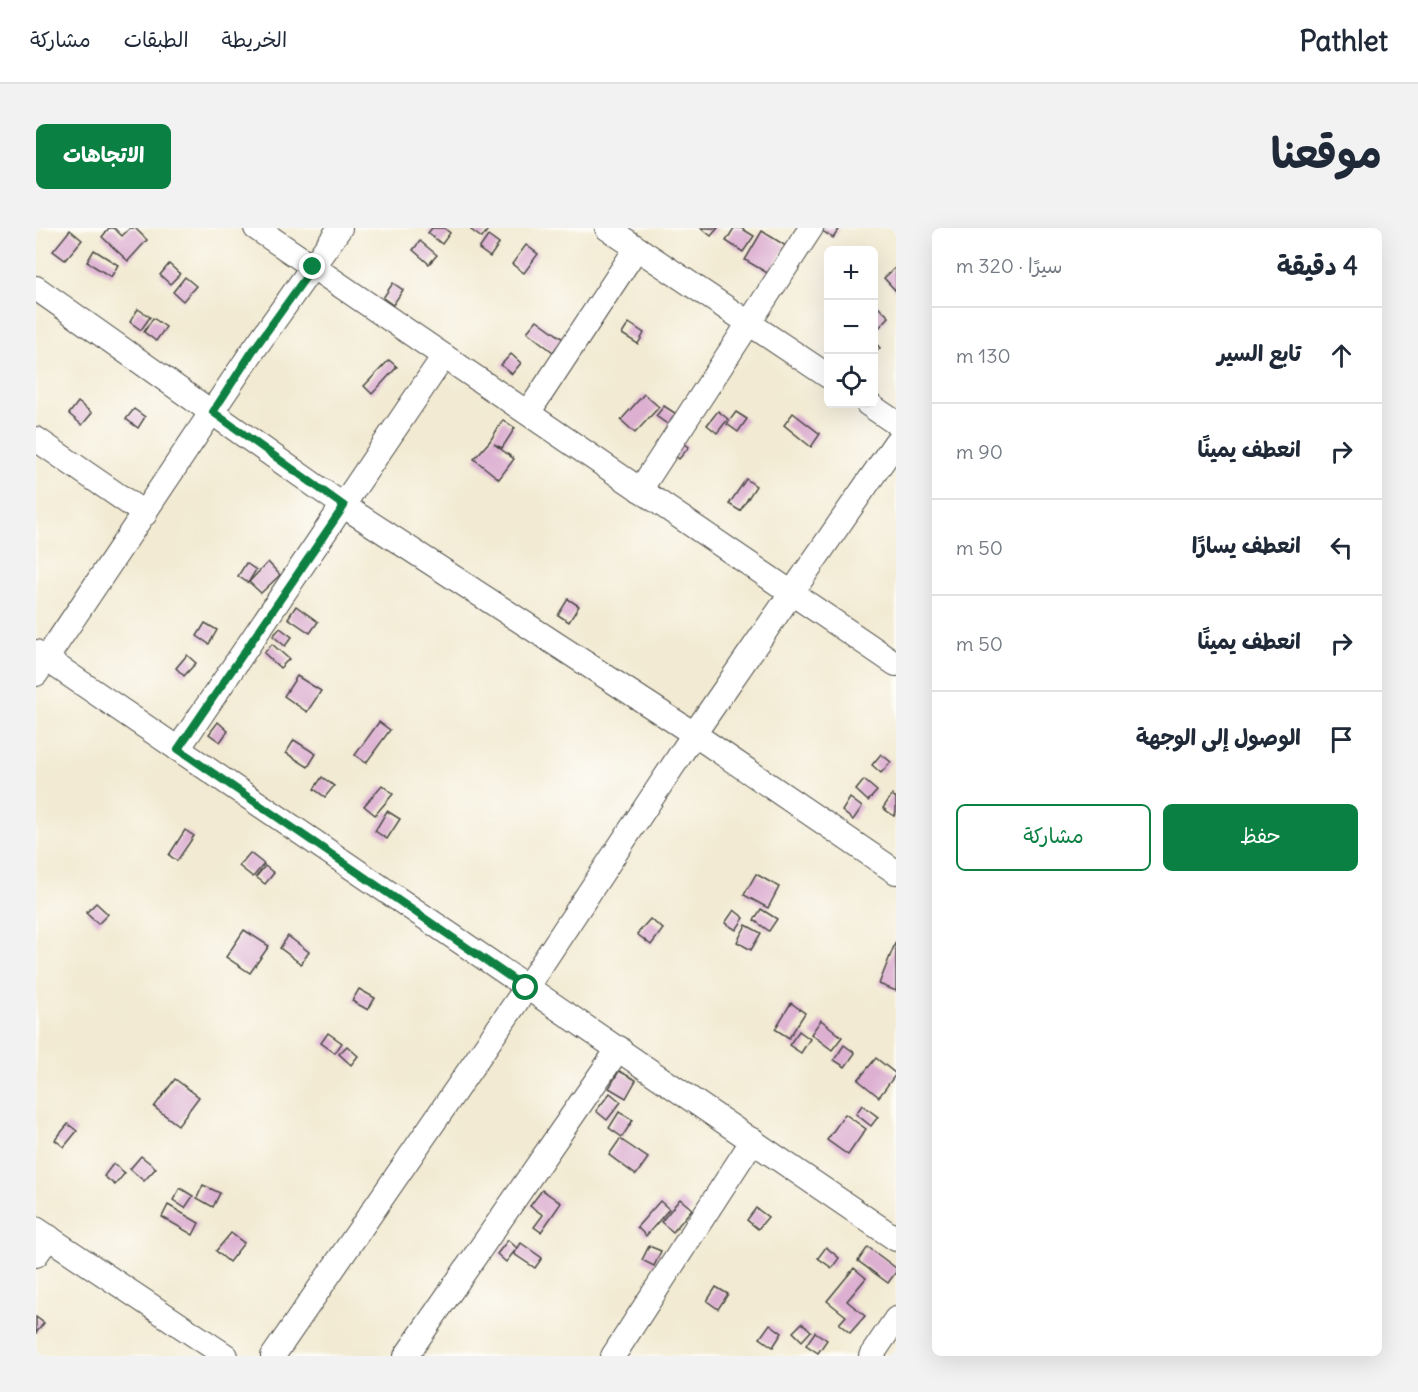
<!DOCTYPE html>
<html lang="ar">
<meta charset="utf-8">
<style>
:root{--surface:#fff;--page:#f2f2f3;--text:#1f2937;--muted:#747a83;--line:#e0e1e3;--accent:#0b8043}
body{margin:0;font-family:Delius,"Playpen Sans Arabic",sans-serif;background:var(--page);color:var(--text);direction:rtl}
.controls{position:absolute;right:18px;top:18px;display:grid;overflow:hidden;border-radius:9px;box-shadow:0 6px 24px #0002}
.controls button{width:54px;height:54px;display:grid;place-items:center;padding:0;border:0;border-bottom:2px solid var(--line);background:var(--surface);color:var(--text);font:30px sans-serif}
.stop{position:absolute;width:18px;height:18px;margin:-14px;border:4px solid #0b8043;border-radius:50%;background:#fff}
.stop.end{background:#0b8043;border-color:#fff;box-shadow:0 2px 6px #0008}
.list{margin:0;padding:0;list-style:none}
h2{display:flex;justify-content:space-between;align-items:center;height:78px;margin:0;padding:0 24px;font-size:26px}
h2 small{font-size:20px;font-weight:400;color:var(--muted)}
.list li{display:grid;grid-template-columns:39px 1fr auto;gap:18px;align-items:center;box-sizing:border-box;height:96px;padding:0 24px;border-top:2px solid var(--line)}
.list b{display:block;font-size:22px;white-space:nowrap}
.list em{font-size:20px;font-style:normal;color:var(--muted)}
.actions{display:flex;gap:12px;padding:18px 24px}
.actions a{flex:1;padding:14px 0;border:2px solid var(--accent);border-radius:9px;text-align:center;font-size:21px;color:var(--accent)}
.actions .main{background:var(--accent);color:#fff}
.icon{flex:none;width:33px;height:33px;fill:none;stroke:currentColor;stroke-width:2;stroke-linecap:round;stroke-linejoin:round}
.map{position:relative;flex:none;width:860px;height:1128px;overflow:hidden;direction:ltr;border-radius:9px}
header{display:flex;align-items:center;gap:36px;box-sizing:border-box;height:84px;padding:0 30px;background:var(--surface);border-bottom:2px solid var(--line)}
header strong{font-size:28px}
nav{display:flex;gap:33px;margin-inline-start:auto;font-size:21px}
.intro{display:flex;align-items:center;justify-content:space-between;box-sizing:border-box;height:144px;padding:0 36px}
h1{margin:0;font-size:42px}
.button{padding:15px 27px;border-radius:9px;background:var(--accent);color:#fff;font-size:21px;font-weight:700}
main{display:flex;gap:36px;padding:0 36px}
aside{flex:1;background:var(--surface);border-radius:9px;box-shadow:0 6px 24px #0002}
.map>svg:first-child{display:block}
</style>
<header>
<strong>Pathlet</strong>
<nav><a>الخريطة</a><a>الطبقات</a><a>مشاركة</a></nav>
</header>
<div class="intro"><h1>موقعنا</h1><a class="button">الاتجاهات</a></div>
<main>
<aside>
<h2>4 دقيقة<small>سيرًا · 320 m</small></h2>
<ul class="list">
<li><svg class="icon" aria-label="ahead" viewBox="0 0 24 24"><path d="M12 20V5M6 11l6-6 6 6"/></svg><div><b>تابع السير</b></div><em>130 m</em></li>
<li><svg class="icon" aria-label="right" viewBox="0 0 24 24"><path d="M7 20v-9h11M14 6l5 5-5 5"/></svg><div><b>انعطف يمينًا</b></div><em>90 m</em></li>
<li><svg class="icon" aria-label="left" viewBox="0 0 24 24"><path d="M17 20v-9H6M10 6l-5 5 5 5"/></svg><div><b>انعطف يسارًا</b></div><em>50 m</em></li>
<li><svg class="icon" aria-label="right" viewBox="0 0 24 24"><path d="M7 20v-9h11M14 6l5 5-5 5"/></svg><div><b>انعطف يمينًا</b></div><em>50 m</em></li>
<li><svg class="icon" aria-label="arrive" viewBox="0 0 24 24"><path d="M6 21V4h12l-3 4 3 4H6"/></svg><div><b>الوصول إلى الوجهة</b></div></li>
</ul>
<div class="actions"><a class="main">حفظ</a><a>مشاركة</a></div>
</aside>
<div class="map">
<svg width="860" height="1128" viewBox="0 0 860 1128">
<rect width="100%" height="100%" fill="#fdfcf7"/>
<filter id="ink" filterUnits="userSpaceOnUse"><feTurbulence type="fractalNoise" baseFrequency=".0167" numOctaves="2"/><feDisplacementMap in="SourceGraphic" scale="12" xChannelSelector="R" yChannelSelector="G"/><feConvolveMatrix kernelMatrix="1 2 1 2 8 2 1 2 1" color-interpolation-filters="sRGB"/></filter>
<filter id="wash" filterUnits="userSpaceOnUse"><feTurbulence type="fractalNoise" baseFrequency=".008" numOctaves="4" result="noise"/><feDisplacementMap in="SourceGraphic" scale="24" xChannelSelector="R" yChannelSelector="G"/><feGaussianBlur stdDeviation="1.35" result="paint"/><feColorMatrix in="noise" values="0 0 0 0 0 0 0 0 0 0 0 0 0 0 0 0 0 1.4 0 .05"/><feComposite in="paint" operator="in"/></filter>
<g filter="url(#wash)">
<rect width="100%" height="100%" fill="#f2ead2"/>
<g id="blocks">
<g fill="#ddb0d2">
<polygon points="73,0 78,0 86,8 94,0 99,0 111,12 92,33 66,9"/>
<polygon points="396,0 408,0 414,5 406,16 392,5"/>
<polygon points="437,0 453,0 446,10 435,2"/>
<polygon points="665,0 682,0 675,8"/>
<polygon points="698,0 705,0 718,8 707,24 690,13"/>
<polygon points="782,0 804,0 797,10"/>
<polygon points="34,2 46,12 29,32 17,23"/>
<polygon points="726,3 750,18 733,46 709,32"/>
<polygon points="452,8 463,16 454,29 443,21"/>
<polygon points="384,13 401,27 393,36 377,22"/>
<polygon points="490,17 502,26 488,45 476,36"/>
<polygon points="58,22 82,37 75,49 51,34"/>
<polygon points="133,36 144,46 134,56 124,47"/>
<polygon points="860,39 860,63 848,50"/>
<polygon points="149,49 160,58 147,73 137,64"/>
<polygon points="357,55 367,62 357,77 347,70"/>
<polygon points="839,75 853,89 838,105 838,77"/>
<polygon points="102,81 114,89 105,102 94,94"/>
<polygon points="117,90 130,99 120,113 108,104"/>
<polygon points="501,92 527,111 517,124 491,104"/>
<polygon points="593,95 608,105 602,116 586,106"/>
<polygon points="838,113 844,120 838,126"/>
<polygon points="475,126 485,135 476,146 465,137"/>
<polygon points="353,132 361,139 336,166 328,158"/>
<polygon points="608,166 623,179 599,205 585,192"/>
<polygon points="42,174 56,185 46,197 33,186"/>
<polygon points="628,178 648,191 640,202 620,188"/>
<polygon points="98,181 109,189 102,200 90,191"/>
<polygon points="682,183 692,191 681,205 671,197"/>
<polygon points="700,184 711,191 702,204 691,196"/>
<polygon points="757,185 784,206 775,219 748,197"/>
<polygon points="467,192 479,200 466,220 458,216 478,231 463,251 438,231 454,213"/>
<polygon points="641,210 653,219 643,231 632,222"/>
<polygon points="710,251 720,258 704,283 693,276"/>
<polygon points="232,334 244,347 225,365 213,354"/>
<polygon points="210,335 220,342 212,355 202,348"/>
<polygon points="532,371 543,378 533,394 522,387"/>
<polygon points="260,378 282,394 274,405 252,390"/>
<polygon points="169,395 181,402 173,416 161,408"/>
<polygon points="244,400 256,409 249,418 237,408"/>
<polygon points="236,416 253,431 244,440 228,425"/>
<polygon points="151,427 160,435 148,448 140,440"/>
<polygon points="261,448 285,463 271,484 248,468"/>
<polygon points="182,494 192,503 184,514 173,506"/>
<polygon points="343,494 354,502 330,535 319,527"/>
<polygon points="258,512 280,526 272,539 250,525"/>
<polygon points="845,526 855,534 845,545 836,537"/>
<polygon points="286,549 298,558 289,569 278,561"/>
<polygon points="828,552 841,563 832,573 820,562"/>
<polygon points="346,557 357,566 339,587 328,578"/>
<polygon points="856,567 860,570 860,584 858,588 847,580"/>
<polygon points="814,570 826,579 817,592 806,583"/>
<polygon points="351,583 364,591 351,611 339,603"/>
<polygon points="149,602 158,608 141,633 133,627"/>
<polygon points="214,625 228,636 217,649 203,638"/>
<polygon points="229,638 238,645 229,656 220,649"/>
<polygon points="720,646 743,659 732,680 708,667"/>
<polygon points="60,675 72,686 62,696 50,685"/>
<polygon points="725,681 741,691 733,703 718,692"/>
<polygon points="698,682 708,690 700,702 689,695"/>
<polygon points="614,691 627,701 615,717 601,706"/>
<polygon points="710,697 725,705 715,722 701,714"/>
<polygon points="208,702 233,718 214,745 190,729"/>
<polygon points="252,708 273,724 265,736 244,720"/>
<polygon points="860,713 860,763 843,756"/>
<polygon points="323,761 339,770 332,782 316,773"/>
<polygon points="755,775 769,785 753,810 739,801"/>
<polygon points="785,792 806,809 796,822 775,806"/>
<polygon points="763,803 774,811 765,825 753,817"/>
<polygon points="292,805 306,815 299,825 285,815"/>
<polygon points="808,817 819,825 809,839 798,832"/>
<polygon points="311,818 322,828 315,837 303,826"/>
<polygon points="840,830 860,846 843,869 822,852"/>
<polygon points="583,843 600,852 590,870 573,860"/>
<polygon points="139,851 163,869 142,897 118,879"/>
<polygon points="574,865 585,874 571,892 560,883"/>
<polygon points="826,877 842,889 835,898 820,886"/>
<polygon points="583,884 597,892 586,909 573,900"/>
<polygon points="809,886 830,901 812,927 791,912"/>
<polygon points="32,896 41,903 28,919 19,912"/>
<polygon points="584,911 612,930 600,947 573,927"/>
<polygon points="105,928 120,940 108,953 94,941"/>
<polygon points="77,936 89,945 79,957 68,948"/>
<polygon points="167,957 184,965 177,979 161,970"/>
<polygon points="144,960 157,968 149,980 137,972"/>
<polygon points="506,962 525,975 505,1004 498,999 507,987 494,978"/>
<polygon points="644,971 656,981 637,1004 625,994"/>
<polygon points="624,973 633,981 610,1008 601,999"/>
<polygon points="132,977 163,995 157,1007 126,989"/>
<polygon points="720,980 732,989 722,1001 711,992"/>
<polygon points="195,1005 208,1015 193,1034 180,1023"/>
<polygon points="472,1012 481,1020 470,1034 461,1026"/>
<polygon points="485,1015 506,1030 499,1040 478,1026"/>
<polygon points="613,1018 625,1023 618,1038 606,1032"/>
<polygon points="790,1019 803,1030 796,1040 782,1030"/>
<polygon points="832,1019 860,1040 860,1044 852,1055 822,1033"/>
<polygon points="818,1040 830,1050 811,1073 829,1088 814,1105 803,1096 810,1088 791,1073"/>
<polygon points="680,1059 692,1066 682,1081 671,1073"/>
<polygon points="0,1089 8,1095 0,1105"/>
<polygon points="766,1095 775,1103 766,1113 757,1104"/>
<polygon points="734,1096 746,1105 737,1119 724,1110"/>
<polygon points="779,1104 791,1112 782,1125 770,1117"/>
</g>
</g>
</g>
<g filter="url(#ink)">
<use href="#blocks" fill-opacity="0" stroke="#494844" stroke-width="1.5"/>
<g fill="none" stroke-linecap="round" stroke-linejoin="round">
<defs>
<g id="minor">
<polyline points="220,0 860,436"/>
<polyline points="571,0 792,148"/>
<polyline points="0,60 308,278 658,506 860,644"/>
<polyline points="832,176 860,195"/>
<polyline points="492,185 600,21"/>
<polyline points="0,211 109,286"/>
<polyline points="604,262 775,0"/>
<polyline points="0,424 860,1011"/>
<polyline points="0,446 216,124 304,0"/>
<polyline points="142,521 408,128"/>
<polyline points="0,1001 190,1128"/>
<polyline points="0,1027 13,1009"/>
<polyline points="237,1128 490,760 658,506 860,214"/>
<polyline points="370,1128 583,820"/>
<polyline points="577,1128 717,912"/>
<polyline points="835,1128 860,1091"/>
</g>
</defs>
<use href="#minor" stroke="#494844" stroke-width="26"/>
<use href="#minor" stroke="#fff" stroke-width="24"/>
</g>
</g>
<g fill="none" stroke-linecap="round" stroke-linejoin="round" filter="url(#ink)">
<polyline stroke="#0b8043" stroke-width="8" points="277,39 216,124 177,184 308,278 142,521 490,760"/>
</g>
</svg>
<div class="controls">
<button>+</button>
<button>−</button>
<button><svg class="icon" aria-label="locate" viewBox="0 0 24 24"><circle cx="12" cy="12" r="6"/><path d="M12 2v4M12 18v4M2 12h4M18 12h4"/></svg></button>
</div>
<div class="stop" style="left:490px;top:760px"></div>
<div class="stop end" style="left:277px;top:39px"></div>
</div>
</main>
